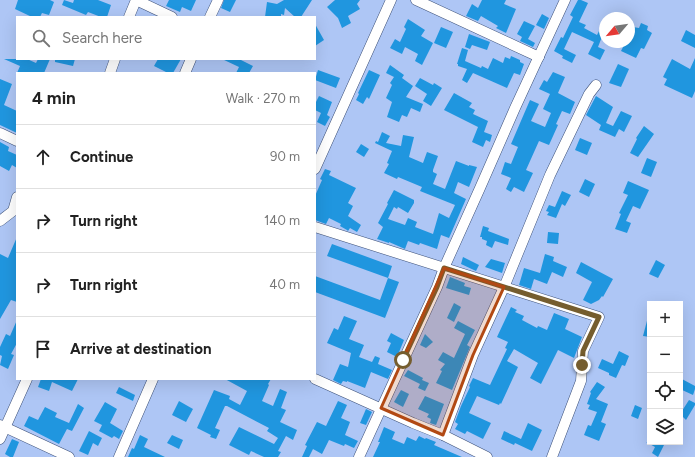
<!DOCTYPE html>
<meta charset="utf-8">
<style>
:root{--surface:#fff;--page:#f2f2f2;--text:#222;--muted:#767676;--line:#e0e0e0}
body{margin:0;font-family:Figtree,sans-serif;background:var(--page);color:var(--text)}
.controls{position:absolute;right:12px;bottom:12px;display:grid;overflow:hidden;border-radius:0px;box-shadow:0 4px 16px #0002}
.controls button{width:36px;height:36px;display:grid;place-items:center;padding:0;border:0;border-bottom:1px solid var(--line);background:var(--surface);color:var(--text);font:20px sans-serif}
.compass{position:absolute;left:599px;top:12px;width:36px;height:36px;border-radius:50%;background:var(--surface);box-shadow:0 4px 16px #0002;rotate:241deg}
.stop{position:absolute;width:12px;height:12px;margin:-9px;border:3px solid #755d2e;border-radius:50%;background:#fff}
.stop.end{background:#755d2e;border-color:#fff;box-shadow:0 1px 4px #0008}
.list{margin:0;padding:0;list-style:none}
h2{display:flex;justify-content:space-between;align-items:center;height:52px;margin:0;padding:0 16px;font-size:17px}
h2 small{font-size:13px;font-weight:400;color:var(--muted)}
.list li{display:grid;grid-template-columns:26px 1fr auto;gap:12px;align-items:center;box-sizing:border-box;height:64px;padding:0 16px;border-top:1px solid var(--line)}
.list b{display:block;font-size:15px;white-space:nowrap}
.list em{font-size:13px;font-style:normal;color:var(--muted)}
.icon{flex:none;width:22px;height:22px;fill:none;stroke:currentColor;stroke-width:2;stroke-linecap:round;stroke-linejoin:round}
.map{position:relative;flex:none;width:695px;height:457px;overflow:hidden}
.search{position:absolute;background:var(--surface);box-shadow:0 4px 16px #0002;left:16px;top:16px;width:300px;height:44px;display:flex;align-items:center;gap:10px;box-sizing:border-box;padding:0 14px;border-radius:0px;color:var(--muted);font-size:15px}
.panel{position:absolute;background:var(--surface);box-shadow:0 4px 16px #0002;left:16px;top:72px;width:300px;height:308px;border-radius:0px}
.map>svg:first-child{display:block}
</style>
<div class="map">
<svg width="695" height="457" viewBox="0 0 695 457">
<rect width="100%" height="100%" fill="#aec6f5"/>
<g fill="#2096df">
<polygon points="18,0 50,0 54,2 49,15 42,13 40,17 32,17 15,9"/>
<polygon points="64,0 73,3 74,0 98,0 111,5 107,17 101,17 88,12 86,15 62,5"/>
<polygon points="169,0 196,0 191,11 182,7 180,12 166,6"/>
<polygon points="224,0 236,0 230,12 221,8"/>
<polygon points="284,0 312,0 301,17 295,17 285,8 284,15 281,14 281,17 265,17 267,2 277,4"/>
<polygon points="335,0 360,0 357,4 360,9 348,16 351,23 342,28 338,18 327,7"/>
<polygon points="482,0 506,0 504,4 516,9 506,33 496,28 498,26 481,16 478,21 466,16 472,4 478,8"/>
<polygon points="578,0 581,0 588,3 579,22 586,25 584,28 597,35 601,27 605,29 598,47 605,50 600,60 588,54 594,42 572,32 564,49 576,55 572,63 562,58 563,56 554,51 561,37 563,38 573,17 570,15"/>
<polygon points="542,14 549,18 544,29 536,25"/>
<polygon points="408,19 425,30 421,36 433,43 422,65 415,61 418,54 405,47 402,54 390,48 395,39 400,42 406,29 404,27"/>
<polygon points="524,21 535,26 528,39 535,43 533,47 520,41 522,37 517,34"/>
<polygon points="641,23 648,26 647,30 652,33 644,49 641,48 636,58 621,51 623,47 613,42 629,42 629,34 633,27 639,28"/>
<polygon points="315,24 324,40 315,46"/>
<polygon points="441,27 453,32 446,48 434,43"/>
<polygon points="686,30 695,35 695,48 681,41"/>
<polygon points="469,34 490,42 487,50 472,45 470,49 465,47"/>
<polygon points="462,48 468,50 465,61 481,68 482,66 488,69 493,58 503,63 505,57 510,59 511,56 520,60 520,62 524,64 520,75 514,73 507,88 473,73 467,83 462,80 467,69 458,66 458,64 457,64"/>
<polygon points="695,58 695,91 692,98 664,85 667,79 663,77 672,59 690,69"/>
<polygon points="4,59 27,59 36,63 38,59 50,59 44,73 17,73 20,66"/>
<polygon points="55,59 75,59 73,66 55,62"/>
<polygon points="158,59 181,59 173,73 168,73 154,66"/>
<polygon points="222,59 239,59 253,66 249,73 236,73 239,67"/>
<polygon points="618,64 629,69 621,87 609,83"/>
<polygon points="390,65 404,75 402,78 413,86 406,97 423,104 420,112 411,108 407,117 402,115 399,122 387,117 392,102 386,98 392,85 390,83 394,77 386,73"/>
<polygon points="318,70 340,78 336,88 315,80"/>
<polygon points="369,70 380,75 369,99 367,97 363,104 356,100 359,94 358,93"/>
<polygon points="553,72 565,77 558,93 575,102 570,114 562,111 556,124 558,125 549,145 539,141 526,170 533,173 524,192 514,187 511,192 506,189 511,178 501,174 505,162 511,164 518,147 511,144 530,100 539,104 531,121 545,127 551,113 543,109 550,94 539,89 544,80 547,82"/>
<polygon points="420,78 433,85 434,83 442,88 431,106 423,101 427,94 415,86"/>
<polygon points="0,79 12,84 4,105 17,111 17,133 0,125"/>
<polygon points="454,93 472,103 469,107 475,110 473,114 488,121 484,132 492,135 490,142 486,140 483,147 472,142 478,127 444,110"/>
<polygon points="319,96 332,102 327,115 330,117 325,126 317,122 321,113 315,110 315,104"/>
<polygon points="596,96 613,107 606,123 613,126 621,111 632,116 624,132 619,129 615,137 599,130 601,125 586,115"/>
<polygon points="644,126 654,134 638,157 630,153 637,139 636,138"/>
<polygon points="382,132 390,136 386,143 401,146 403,135 414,137 409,157 423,163 427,152 438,156 433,170 433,172 437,174 433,184 445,189 456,161 469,166 469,165 477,167 469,187 458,182 454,193 466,199 449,238 441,235 437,249 420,243 419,245 408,241 405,249 389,242 389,243 377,239 383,227 378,223 388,204 387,203 394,190 414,200 414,203 408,213 398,207 397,209 394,207 388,219 405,225 408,218 417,222 415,227 433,234 439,213 449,218 455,205 420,191 422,187 398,177 397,179 384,173 389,164 387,163 392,151 375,143 376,141 378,142"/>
<polygon points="580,138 592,143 587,155 575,150"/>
<polygon points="0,142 9,147 8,151 17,155 17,168 12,165 9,171 0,166"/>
<polygon points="361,144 369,149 364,157 356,152"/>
<polygon points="647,158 657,162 651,177 641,173"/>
<polygon points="325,169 331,171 329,175 356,188 348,203 353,206 348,216 361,225 357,232 350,228 348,231 347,230 340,226 341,224 329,218 326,224 315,220 315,196 322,180 320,179"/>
<polygon points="585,179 595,184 589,197 579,192"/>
<polygon points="628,181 649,190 640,209 633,206 626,221 631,223 627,233 615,229 621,214 619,213 628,195 623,193"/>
<polygon points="562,191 571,195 565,206 562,204 556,218 547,215 549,212 546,211 549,205 555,207"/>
<polygon points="483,226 489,228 488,231 509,239 508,245 495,241 492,248 486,245 487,241 482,239 482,237 480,237"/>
<polygon points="548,232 559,233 558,244 547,243"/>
<polygon points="17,237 17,302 11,300 0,319 0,254 8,258"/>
<polygon points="332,244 392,266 388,278 327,256"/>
<polygon points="545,254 554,257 553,261 567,267 563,277 552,272 547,284 534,279 531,289 519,285 524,268 540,273"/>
<polygon points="463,257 479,265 476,271 461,264"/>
<polygon points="491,259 505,263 502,273 485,267"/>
<polygon points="656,260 665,265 658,278 649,274"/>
<polygon points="581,262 613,279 603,297 602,296 599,300 591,304 583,300 592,282 576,273"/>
<polygon points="315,276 380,300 388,278 399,282 385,318 315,292"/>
<polygon points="450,277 465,283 464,286 471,288 469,295 446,288"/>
<polygon points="454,303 461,307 454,322 447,318"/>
<polygon points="511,307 517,310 515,312 524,316 522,320 537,328 538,326 547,330 554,313 569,319 565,329 582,337 574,358 558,350 541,384 530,378 538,363 514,349 507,361 518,367 501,404 500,403 499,405 477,396 469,413 491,423 483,439 467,431 465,434 455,429 458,424 455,422 461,406 470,387 469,386 473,378 490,385 507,349 505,348 508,342 497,337"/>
<polygon points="344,316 357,321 349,339 364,345 359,357 372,362 375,356 380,358 378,364 392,370 388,379 371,372 365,388 347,381 347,382 343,381 341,384 333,380 340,364 348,367 351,353 327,343 334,328 338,330"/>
<polygon points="648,317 650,318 650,337 643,336"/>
<polygon points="17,320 17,343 11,354 14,355 8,369 0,365 2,356 0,355 0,347 6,334 10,336"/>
<polygon points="458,321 475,330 467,345 470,347 452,390 436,383 442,371 440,370 445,364 438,360 443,352 454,358 465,334 454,328"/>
<polygon points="391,333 404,340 397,357 387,352 391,343 387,341"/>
<polygon points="425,334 433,342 426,348 420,345"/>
<polygon points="619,351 629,356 625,366 622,365 616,378 609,375 609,373 598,368 602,359 613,364"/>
<polygon points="408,370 423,378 422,380 429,383 425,391 418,388 420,384 404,376"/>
<polygon points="680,378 695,386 695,389 693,395 680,389"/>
<polygon points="41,379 78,379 72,391 52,382 49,391 38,387"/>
<polygon points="225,379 271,379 268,384 269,385 262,401 273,406 280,389 287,392 281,408 286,410 280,422 297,430 293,440 286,436 278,451 281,452 278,457 264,457 251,451 249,455 229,445 239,427 274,444 278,438 267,431 269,428 227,406 225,406 215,428 220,430 216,439 210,437 211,435 197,428 214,390 230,396 229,399 240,405 247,391"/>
<polygon points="597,382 605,387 596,399 608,404 601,422 606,424 599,441 584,435 588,425 591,426 597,412 588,409 590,405 587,404 591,393 590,392"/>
<polygon points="119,387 135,395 133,401 116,393"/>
<polygon points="401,390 409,394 403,407 394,402"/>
<polygon points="425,396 444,404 436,425 430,423 431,419 427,417 429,414 418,409"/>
<polygon points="689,400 695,403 695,405 686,420 680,414"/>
<polygon points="179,401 193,409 186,422 172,415"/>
<polygon points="338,401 347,405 341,418 350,422 345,435 358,441 354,448 345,444 344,446 329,440 322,454 313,449 309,457 302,457 307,446 305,445 317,422 326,426"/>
<polygon points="105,402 117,409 110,423 123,431 119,439 114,436 112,438 99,431 102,425 94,421"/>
<polygon points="78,404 84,408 72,431 67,429 59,444 24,426 29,416 38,420 45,407 57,413 55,417 69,423"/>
<polygon points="635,405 642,408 638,419 631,416"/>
<polygon points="366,409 372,412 366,425 360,423"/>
<polygon points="528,423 542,430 532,451 515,443 514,445 501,439 504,431 521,439"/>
<polygon points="384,427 395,432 392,439 404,444 407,437 416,441 419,436 425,439 426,438 436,442 434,445 462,457 373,457 380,442 378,442"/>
<polygon points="89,431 102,438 98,446 93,443 88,455 79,451"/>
<polygon points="140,435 148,439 144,447 165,457 128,457 132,448 134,449"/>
<polygon points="172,435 183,440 179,449 167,443"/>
<polygon points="12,439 19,442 13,457 10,457 5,454"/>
<polygon points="646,442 659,442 664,445 658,457 652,453 655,447"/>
</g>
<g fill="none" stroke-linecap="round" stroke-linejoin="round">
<defs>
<g id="minor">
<polyline points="136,0 172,17"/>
<polyline points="416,0 539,57"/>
<polyline points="129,17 136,0"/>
<polyline points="210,17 218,0"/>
<polyline points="110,73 115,59"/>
<polyline points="185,73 191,59"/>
<polyline points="0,133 17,141"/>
<polyline points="315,169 391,0"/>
<polyline points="0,221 13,211 17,197"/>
<polyline points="315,227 599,317 583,351 581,381 552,457"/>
<polyline points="315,379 413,423 443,435 487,457"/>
<polyline points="0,425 69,457"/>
<polyline points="443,435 473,355 505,285 550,175 589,94 596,85"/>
<polyline points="0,439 27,379"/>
<polyline points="119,457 153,379"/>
<polyline points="359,457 437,287 444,268 480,188 515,108 565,0"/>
</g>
</defs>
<use href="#minor" stroke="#3d5179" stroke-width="11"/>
<use href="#minor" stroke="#fff" stroke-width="10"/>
</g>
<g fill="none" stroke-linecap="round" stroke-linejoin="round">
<polyline stroke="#755d2e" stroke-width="5" points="403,360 437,287 444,268 599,317 583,351 582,365"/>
</g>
<path fill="#b24913" fill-opacity="0.2" stroke="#b24913" stroke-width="3" stroke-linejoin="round" d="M444 268 504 287 473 355 443 435 381 408Z"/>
</svg>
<div class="controls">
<button>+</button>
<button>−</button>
<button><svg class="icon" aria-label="locate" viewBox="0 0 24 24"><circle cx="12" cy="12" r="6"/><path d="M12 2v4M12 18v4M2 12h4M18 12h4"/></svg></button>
<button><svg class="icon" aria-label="layers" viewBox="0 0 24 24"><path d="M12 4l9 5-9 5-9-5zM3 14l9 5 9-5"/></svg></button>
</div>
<svg class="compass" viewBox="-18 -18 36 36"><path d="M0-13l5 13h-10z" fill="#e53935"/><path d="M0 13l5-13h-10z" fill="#767676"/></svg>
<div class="stop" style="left:403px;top:360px"></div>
<div class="stop end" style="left:582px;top:365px"></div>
<div class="search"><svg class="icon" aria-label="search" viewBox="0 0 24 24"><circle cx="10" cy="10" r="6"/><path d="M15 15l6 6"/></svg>Search here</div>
<section class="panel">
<h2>4 min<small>Walk · 270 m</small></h2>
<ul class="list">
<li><svg class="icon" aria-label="ahead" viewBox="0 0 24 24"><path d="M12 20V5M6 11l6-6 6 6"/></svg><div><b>Continue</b></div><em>90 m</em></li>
<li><svg class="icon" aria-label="right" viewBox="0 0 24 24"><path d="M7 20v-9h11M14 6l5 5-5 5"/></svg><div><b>Turn right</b></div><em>140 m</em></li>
<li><svg class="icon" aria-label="right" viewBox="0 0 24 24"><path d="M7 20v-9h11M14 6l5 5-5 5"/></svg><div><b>Turn right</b></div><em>40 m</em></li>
<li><svg class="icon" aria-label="arrive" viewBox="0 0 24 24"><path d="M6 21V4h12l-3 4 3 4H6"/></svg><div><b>Arrive at destination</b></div></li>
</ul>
</section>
</div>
